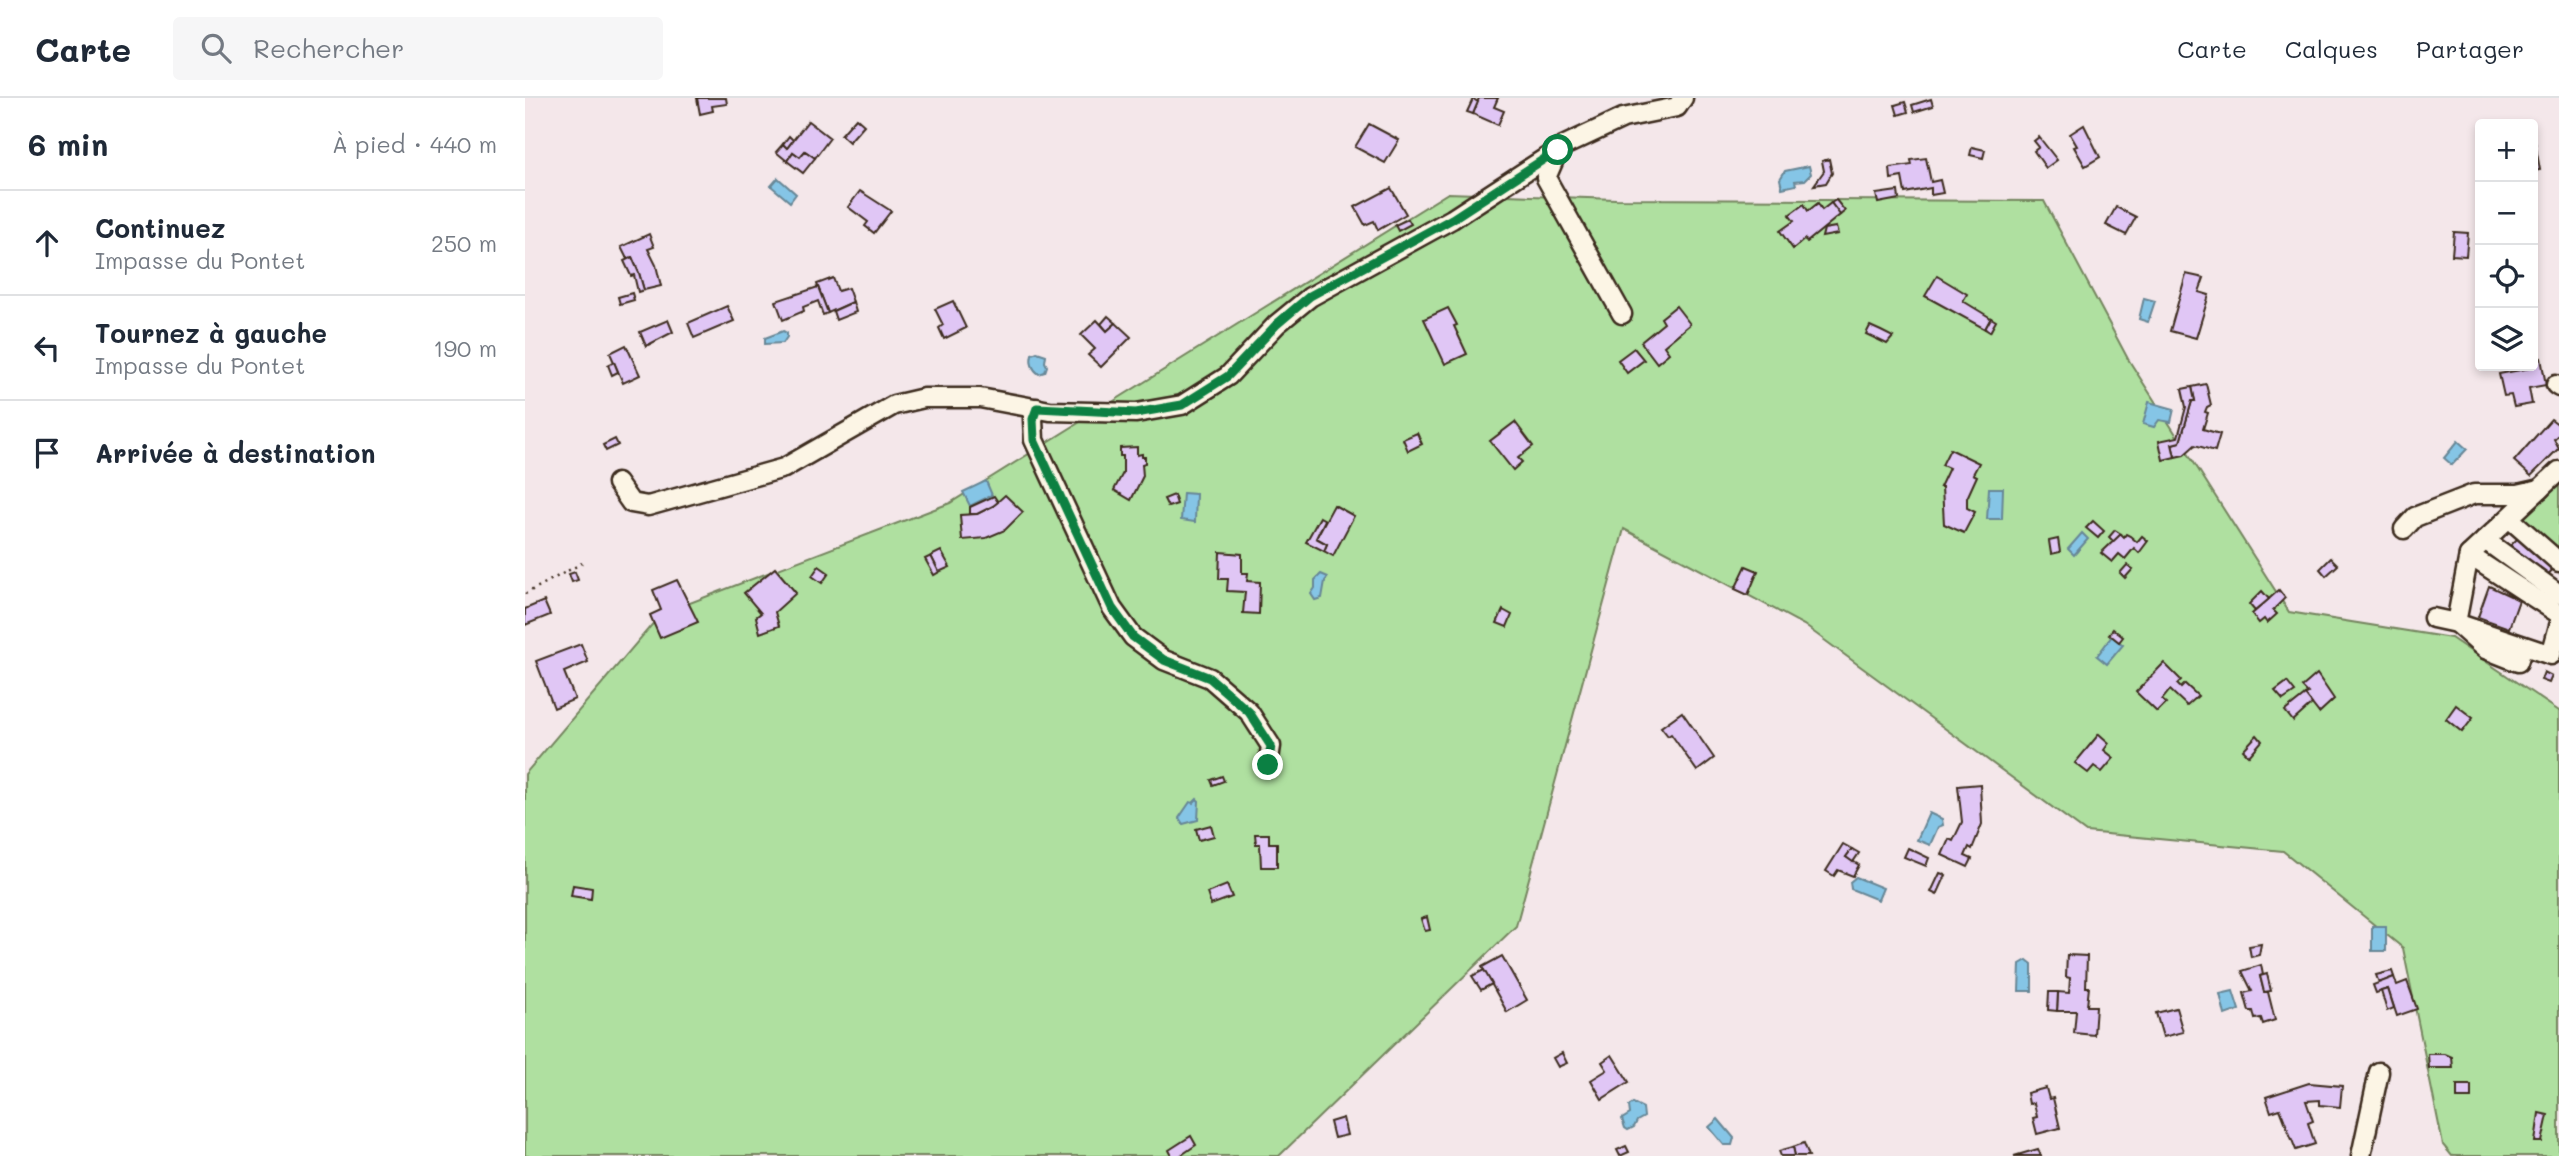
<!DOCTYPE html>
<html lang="fr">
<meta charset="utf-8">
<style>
:root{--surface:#fff;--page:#f6f6f7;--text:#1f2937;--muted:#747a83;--line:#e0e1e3}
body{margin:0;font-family:Mali,sans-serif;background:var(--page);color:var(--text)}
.controls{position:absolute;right:21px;top:21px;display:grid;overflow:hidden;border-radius:7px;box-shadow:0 4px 10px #0003}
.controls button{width:63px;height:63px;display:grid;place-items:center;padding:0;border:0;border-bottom:2px solid var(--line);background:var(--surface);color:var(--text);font:35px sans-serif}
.stop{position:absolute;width:21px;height:21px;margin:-16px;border:5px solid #0b8043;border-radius:50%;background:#fff}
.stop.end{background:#0b8043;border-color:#fff;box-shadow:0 2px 7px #0008}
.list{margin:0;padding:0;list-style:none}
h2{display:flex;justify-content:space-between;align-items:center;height:91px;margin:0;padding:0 28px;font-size:30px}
h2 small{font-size:23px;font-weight:400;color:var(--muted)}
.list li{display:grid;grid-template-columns:46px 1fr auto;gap:21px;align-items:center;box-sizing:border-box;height:105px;padding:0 28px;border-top:2px solid var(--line)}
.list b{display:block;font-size:26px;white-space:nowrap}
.list p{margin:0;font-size:23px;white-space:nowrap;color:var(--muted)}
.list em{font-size:23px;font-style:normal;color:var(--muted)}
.icon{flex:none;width:38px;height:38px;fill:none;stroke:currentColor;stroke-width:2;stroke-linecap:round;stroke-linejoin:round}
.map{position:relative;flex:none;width:2034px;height:1058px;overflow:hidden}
header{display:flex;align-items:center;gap:42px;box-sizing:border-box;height:98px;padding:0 35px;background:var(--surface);border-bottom:2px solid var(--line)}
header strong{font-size:33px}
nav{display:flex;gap:38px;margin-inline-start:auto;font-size:24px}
.search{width:490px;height:63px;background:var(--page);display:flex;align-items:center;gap:18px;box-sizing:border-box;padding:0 24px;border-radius:7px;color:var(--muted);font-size:26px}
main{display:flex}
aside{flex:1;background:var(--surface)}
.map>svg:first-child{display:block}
</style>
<header>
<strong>Carte</strong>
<div class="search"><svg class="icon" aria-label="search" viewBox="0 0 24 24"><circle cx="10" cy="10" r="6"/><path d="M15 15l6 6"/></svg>Rechercher</div>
<nav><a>Carte</a><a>Calques</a><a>Partager</a></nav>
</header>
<main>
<aside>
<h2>6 min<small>À pied · 440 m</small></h2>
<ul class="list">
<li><svg class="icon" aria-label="ahead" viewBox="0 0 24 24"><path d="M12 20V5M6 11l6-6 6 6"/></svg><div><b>Continuez</b><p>Impasse du Pontet</p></div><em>250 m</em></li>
<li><svg class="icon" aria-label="left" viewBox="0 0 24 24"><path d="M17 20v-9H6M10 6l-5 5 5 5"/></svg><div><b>Tournez à gauche</b><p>Impasse du Pontet</p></div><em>190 m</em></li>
<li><svg class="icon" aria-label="arrive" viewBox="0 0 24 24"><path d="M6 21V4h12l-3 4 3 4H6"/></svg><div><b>Arrivée à destination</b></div></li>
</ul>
</aside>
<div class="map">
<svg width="2034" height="1058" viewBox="0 0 2034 1058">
<rect width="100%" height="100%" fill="#f4e7ea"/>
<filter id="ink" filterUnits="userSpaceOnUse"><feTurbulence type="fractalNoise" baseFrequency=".0143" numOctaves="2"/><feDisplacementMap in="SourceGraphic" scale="14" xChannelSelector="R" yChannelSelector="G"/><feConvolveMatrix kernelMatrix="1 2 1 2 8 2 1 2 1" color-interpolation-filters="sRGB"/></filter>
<g filter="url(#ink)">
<g fill="#afe0a0" stroke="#75855f" stroke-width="2">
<polygon points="923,95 1091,101 1519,103 1603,261 1764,514 1926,540 2034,613 2034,1058 1927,1058 1918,1047 1878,850 1758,753 1561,734 1279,527 1099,431 991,828 754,1058 0,1058 0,676 136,516 425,405"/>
<polygon points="2034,383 2034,451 1996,418"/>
</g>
<g fill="#85c5e6" stroke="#678796" stroke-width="2">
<polygon points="1284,68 1286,76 1280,82 1270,83 1271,87 1257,90 1255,81 1260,73"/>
<polygon points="253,80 271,96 265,104 246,88"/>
<polygon points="1619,200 1630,203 1623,224 1614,221"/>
<polygon points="258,233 262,235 262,239 258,245 240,246 240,240"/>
<path d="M512 254 521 257 520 264 522 268 520 274 514 276C507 271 505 264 507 256Z"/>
<polygon points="1624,304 1649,311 1646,324 1634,322 1629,329 1618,326"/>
<polygon points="1933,343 1942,351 1927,367 1919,360"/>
<polygon points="461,383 467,397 445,408 438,394"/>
<polygon points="1464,390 1478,390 1477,421 1462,421"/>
<polygon points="658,395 671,396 670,424 656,422"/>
<polygon points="1557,435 1563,441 1549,457 1543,451"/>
<polygon points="796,476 803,479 800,483 797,500 790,502 786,496 790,490 790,482"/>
<polygon points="1587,538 1598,547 1582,566 1572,558"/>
<polygon points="672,701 674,703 673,722 658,726 654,720 665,704 668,705"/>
<polygon points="1404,715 1417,721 1418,727 1413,729 1405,747 1392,742"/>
<polygon points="1331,779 1358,790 1353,802 1326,791 1325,784"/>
<rect x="1847" y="828" width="14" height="25"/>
<polygon points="1502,862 1507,866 1507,893 1494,893 1495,866"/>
<polygon points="1708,893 1714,912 1700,917 1695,896"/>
<polygon points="1108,1005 1118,1010 1119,1019 1112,1023 1109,1029 1103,1032 1100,1030 1097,1021 1105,1016 1104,1008"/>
<polygon points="1193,1021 1209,1040 1207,1047 1199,1047 1184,1029"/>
</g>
<g fill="#e0c6f5" stroke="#3b2a1e" stroke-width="2">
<polygon points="172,0 201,0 202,6 187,8 188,13 175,16"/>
<polygon points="954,0 973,0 969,9 979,13 973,27 948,16"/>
<polygon points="948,1 953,4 948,16 942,14"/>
<polygon points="1406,1 1408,8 1389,14 1387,7"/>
<polygon points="1380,4 1383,14 1373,17 1370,7"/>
<polygon points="331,20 339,27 324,44 316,37"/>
<polygon points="283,23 305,40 290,60 280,53 275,59 268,54 262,63 251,54 258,46 262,50"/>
<polygon points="844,26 874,42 860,65 830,49"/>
<polygon points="1559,27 1575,59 1560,68 1549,49 1552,48 1545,36"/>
<polygon points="2008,33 2015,72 2008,73"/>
<polygon points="264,38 268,42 262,50 258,46"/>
<polygon points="1514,39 1532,62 1521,70 1509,53 1514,49 1509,43"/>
<polygon points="1447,49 1460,52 1458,60 1445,57"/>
<polygon points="280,53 290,60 278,75 262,63 268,54 275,59"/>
<polygon points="1401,60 1406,84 1415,82 1418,95 1406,97 1406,90 1380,95 1377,79 1366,81 1365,70 1387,67 1386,62"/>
<polygon points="1304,61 1307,75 1301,85 1289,87 1299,73 1297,63"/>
<polygon points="866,90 881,116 853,132 849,123 840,127 830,109"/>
<polygon points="335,93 366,113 349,135 340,128 343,124 323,109"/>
<polygon points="1373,93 1374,101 1353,105 1351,96"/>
<polygon points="1311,102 1320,113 1315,117 1306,105"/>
<polygon points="1293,105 1297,112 1306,105 1315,117 1282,144 1280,141 1268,151 1255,133 1269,123 1264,117 1279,106 1283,113"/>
<polygon points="1591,109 1611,119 1601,137 1581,127"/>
<polygon points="883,121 886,126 873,133 870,127"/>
<polygon points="1311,129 1313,136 1297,139 1299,131"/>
<polygon points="1929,134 1943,135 1941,158 1927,157"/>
<polygon points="124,136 129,149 123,151 131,167 136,188 119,192 114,175 107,159 102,161 96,149"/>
<polygon points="107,159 114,175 119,192 113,194 109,177 106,178 99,163"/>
<polygon points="1661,176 1679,180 1674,194 1684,197 1671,240 1645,233"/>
<polygon points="1412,178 1442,196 1438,203 1466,220 1460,231 1400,198"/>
<polygon points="308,180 313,193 323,190 328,204 303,215 292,186"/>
<polygon points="293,189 303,215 298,217 293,203 278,209 279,213 258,222 251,203"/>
<polygon points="107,195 109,202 95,206 93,199"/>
<polygon points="428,203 441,230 419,241 414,230 418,227 410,211"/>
<polygon points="328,204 331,214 311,222 308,213"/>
<polygon points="202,208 209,223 169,240 163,225"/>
<polygon points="1151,208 1165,226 1139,248 1144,255 1132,265 1116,244 1139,225 1136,220"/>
<polygon points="923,210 932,227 929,228 942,256 920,266 899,221"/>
<polygon points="583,218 591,225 582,233 576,226"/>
<polygon points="1466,220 1471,223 1465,234 1460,231"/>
<polygon points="143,222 148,234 121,248 115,234"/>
<polygon points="572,222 582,233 591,225 606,239 576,269 563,257 570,251 556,237"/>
<polygon points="1345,228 1356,233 1368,239 1362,246 1341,236"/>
<polygon points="101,247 115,277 98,285 85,255"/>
<polygon points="1109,250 1119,262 1102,275 1093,262"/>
<polygon points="2016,260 2021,287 2004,290 2007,306 1989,309 1986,297 1979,298 1974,276 2006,270 2008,262"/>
<polygon points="89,264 93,274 87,277 83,267"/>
<polygon points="1681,286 1686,307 1682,309 1680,314 1683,315 1678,331 1695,336 1690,353 1670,347 1659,357 1650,359 1647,346 1655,344 1667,303 1670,303 1667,289"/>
<polygon points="1667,289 1670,303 1667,303 1655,344 1647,346 1650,359 1638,362 1634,343 1653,339 1661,309 1657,291"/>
<polygon points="2026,321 2034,327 2034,336 2029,341 2034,350 2006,378 1989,363"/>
<polygon points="990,324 1008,348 993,360 997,364 988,372 965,343"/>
<polygon points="892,335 897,346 883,353 878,341"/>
<polygon points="90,341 93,347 81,353 78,347"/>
<polygon points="612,349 612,357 617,356 617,359 620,359 620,365 617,366 618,378 606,402 589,392 598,375 598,358 595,358 595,350"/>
<polygon points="1425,351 1454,365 1448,376 1452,378 1442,400 1442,410 1450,414 1439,435 1419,426 1417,389 1415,389 1424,370 1417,367"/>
<polygon points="480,397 498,414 480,432 461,440 437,442 435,417 452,416 468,408"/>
<polygon points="649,397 652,406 643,409 639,401"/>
<polygon points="469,398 473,404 468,408 452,416 445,416 445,409"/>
<polygon points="809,407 829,418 808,458 799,453 802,446 791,440"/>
<polygon points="795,419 800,422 791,440 802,446 799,453 781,444"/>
<polygon points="1568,423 1579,433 1573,440 1561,430"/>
<polygon points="1590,432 1596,436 1589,444 1584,439"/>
<polygon points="1596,436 1599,439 1601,436 1605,438 1612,444 1617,438 1623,443 1614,455 1609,450 1600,461 1594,456 1587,464 1576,455"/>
<polygon points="1994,439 2030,469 2019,481 1981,452"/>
<polygon points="1533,441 1535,454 1526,456 1524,443"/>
<polygon points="416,453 425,469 414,474 406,458"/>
<polygon points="695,454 717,456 717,475 723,475 722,483 735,484 734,516 718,515 720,494 702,493 703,481 694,481"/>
<polygon points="406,458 414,474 409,477 400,461"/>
<polygon points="1806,460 1813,467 1801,478 1795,471"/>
<polygon points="1602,467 1608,471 1600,480 1595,475"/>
<polygon points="294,468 304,475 297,485 287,478"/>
<polygon points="1221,468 1233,473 1223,497 1210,491"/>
<polygon points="250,470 271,495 250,514 254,528 235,535 231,519 236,515 219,495"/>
<polygon points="50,474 53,482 47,484 44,476"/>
<polygon points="152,482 173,524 135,540 125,517 136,512 128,492"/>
<polygon points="1964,488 1994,502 1984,530 1953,519"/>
<polygon points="1754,492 1760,500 1748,512 1752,516 1742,525 1739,521 1734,525 1727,516"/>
<polygon points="1737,493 1744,501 1730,513 1724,506"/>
<polygon points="19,503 25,517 0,527 0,511"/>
<polygon points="978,512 987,517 982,529 972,525"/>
<polygon points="1588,531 1598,539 1594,544 1584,536"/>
<polygon points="56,546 63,564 39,574 50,601 29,610 11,563"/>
<polygon points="1639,565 1656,582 1652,586 1656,590 1660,586 1673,598 1662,608 1645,592 1637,602 1641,605 1632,614 1611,594"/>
<polygon points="2019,574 2027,578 2024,585 2016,582"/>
<polygon points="1792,576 1809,601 1794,615 1780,597 1783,595 1777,589"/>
<polygon points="1762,584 1770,594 1758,602 1750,593"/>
<polygon points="1780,597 1787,606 1768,623 1760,613"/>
<polygon points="1931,607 1948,620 1937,634 1921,621"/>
<polygon points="1157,614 1189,660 1172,673 1146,636 1143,638 1136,629"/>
<polygon points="1574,636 1584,645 1579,652 1589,660 1577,674 1569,668 1563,675 1550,665"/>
<polygon points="1732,637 1737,643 1724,658 1718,652"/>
<polygon points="697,678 699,683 688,687 686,682"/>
<polygon points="1455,686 1457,726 1447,751 1444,749 1440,758 1447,761 1443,769 1417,757 1424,741 1428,743 1437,724 1433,688"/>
<polygon points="686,727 689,738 674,742 671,731"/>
<polygon points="730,736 744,736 744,745 752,745 752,769 736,769 735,746 731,746"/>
<polygon points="1318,746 1327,751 1321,759 1334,767 1328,778 1313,772 1309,778 1301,773"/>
<polygon points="1383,750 1404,760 1401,768 1379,759"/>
<polygon points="1327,751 1334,755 1328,764 1321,759"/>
<polygon points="1415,775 1421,777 1412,797 1406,794"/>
<polygon points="48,787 67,790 66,801 46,798"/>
<polygon points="702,787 707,799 686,807 682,795"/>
<polygon points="902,819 905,832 900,833 896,821"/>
<polygon points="1736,846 1734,857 1726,859 1724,848"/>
<polygon points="1542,857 1562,858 1561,889 1564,889 1562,908 1571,908 1569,937 1549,935 1551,913 1532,913 1533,894 1544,895 1545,880 1541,879"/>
<polygon points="977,858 1002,902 982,914 957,869"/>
<polygon points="1736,867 1738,877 1735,878 1739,894 1743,894 1750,922 1738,926 1736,920 1730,921 1728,913 1724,913 1719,895 1727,893 1717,873"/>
<polygon points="959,872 967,886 956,892 947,878"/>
<polygon points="1867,873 1869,879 1854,885 1851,877"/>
<polygon points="1742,876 1746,893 1739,894 1735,878"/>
<polygon points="1869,879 1872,887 1882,883 1892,911 1872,918 1863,891 1851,895 1848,887"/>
<polygon points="1863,891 1869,910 1862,913 1856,893"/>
<polygon points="1524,894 1533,894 1532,913 1523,912"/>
<polygon points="1651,910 1658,934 1638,939 1631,915"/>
<polygon points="1037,955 1042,965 1033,969 1028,960"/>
<polygon points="1903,956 1920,956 1927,959 1928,970 1904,970"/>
<polygon points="1087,957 1104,984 1077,1001 1066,982 1082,972 1077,964"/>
<polygon points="1784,985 1817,988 1815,1009 1795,1007 1795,1002 1781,1003 1788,1023 1783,1025 1790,1046 1771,1052 1755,1011 1746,1014 1741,999"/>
<rect x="1932" y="987" width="14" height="13"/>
<polygon points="1521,990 1524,1001 1528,1000 1535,1030 1512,1036 1508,1020 1512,1019 1509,1005 1504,1006 1502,995"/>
<polygon points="2014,1015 2023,1017 2017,1044 2010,1044"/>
<polygon points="818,1020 822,1037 809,1040 805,1024"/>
<polygon points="666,1038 671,1047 655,1058 647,1058 644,1052"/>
<polygon points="1279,1045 1284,1058 1270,1058 1268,1049"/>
<polygon points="1101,1048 1104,1054 1095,1058 1092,1052"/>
<polygon points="1268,1049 1270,1058 1256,1058 1254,1053"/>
<polygon points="1513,1051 1516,1058 1489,1058"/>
</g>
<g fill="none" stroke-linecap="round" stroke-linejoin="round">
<defs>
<g id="street">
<polyline points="1097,216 1021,80 1034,50 1098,20 1152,9 1158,0"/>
<polyline points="2031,287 2034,289"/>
<polyline points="512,310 508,321 509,342 587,510 608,539 639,562 685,580 724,614 746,648 743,668"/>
<polyline points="92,385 106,405 123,408 259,370 369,307 399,300 455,300 525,313 611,315 657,307 703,278 752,226 785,199 927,121 1033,52"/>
<polyline points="1984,420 2034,464"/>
<polyline points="1879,431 1890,419 1949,396 1993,396 2015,391"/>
<polyline points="1960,442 2034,496"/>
<polyline points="1944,457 2034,516"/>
<polyline points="1908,520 1931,525 1944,457 2034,373"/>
<polyline points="1998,548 1993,564 1960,551 1931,525 2026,557 2034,528"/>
<polyline points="1836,1058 1854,974"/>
</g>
</defs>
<use href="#street" stroke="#3b2a1e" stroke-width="23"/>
<polyline stroke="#3b2a1e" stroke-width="2.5" stroke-dasharray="2 5" stroke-linecap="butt" points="0,496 59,464"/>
<use href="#street" stroke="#fcf5e5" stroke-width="18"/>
</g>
</g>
<g fill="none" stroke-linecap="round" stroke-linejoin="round" filter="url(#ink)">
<polyline stroke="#0b8043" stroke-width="9" points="743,667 746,648 724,614 685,580 639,562 608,539 587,510 509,342 508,321 512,310 611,315 657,307 703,278 752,226 785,198 927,121 1033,52"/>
</g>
</svg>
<div class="controls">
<button>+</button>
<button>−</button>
<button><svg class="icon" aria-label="locate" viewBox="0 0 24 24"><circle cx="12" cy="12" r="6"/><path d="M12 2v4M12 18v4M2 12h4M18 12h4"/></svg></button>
<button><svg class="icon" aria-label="layers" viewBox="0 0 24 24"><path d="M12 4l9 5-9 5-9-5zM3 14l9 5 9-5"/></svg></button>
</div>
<div class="stop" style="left:1033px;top:52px"></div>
<div class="stop end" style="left:743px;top:667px"></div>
</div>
</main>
